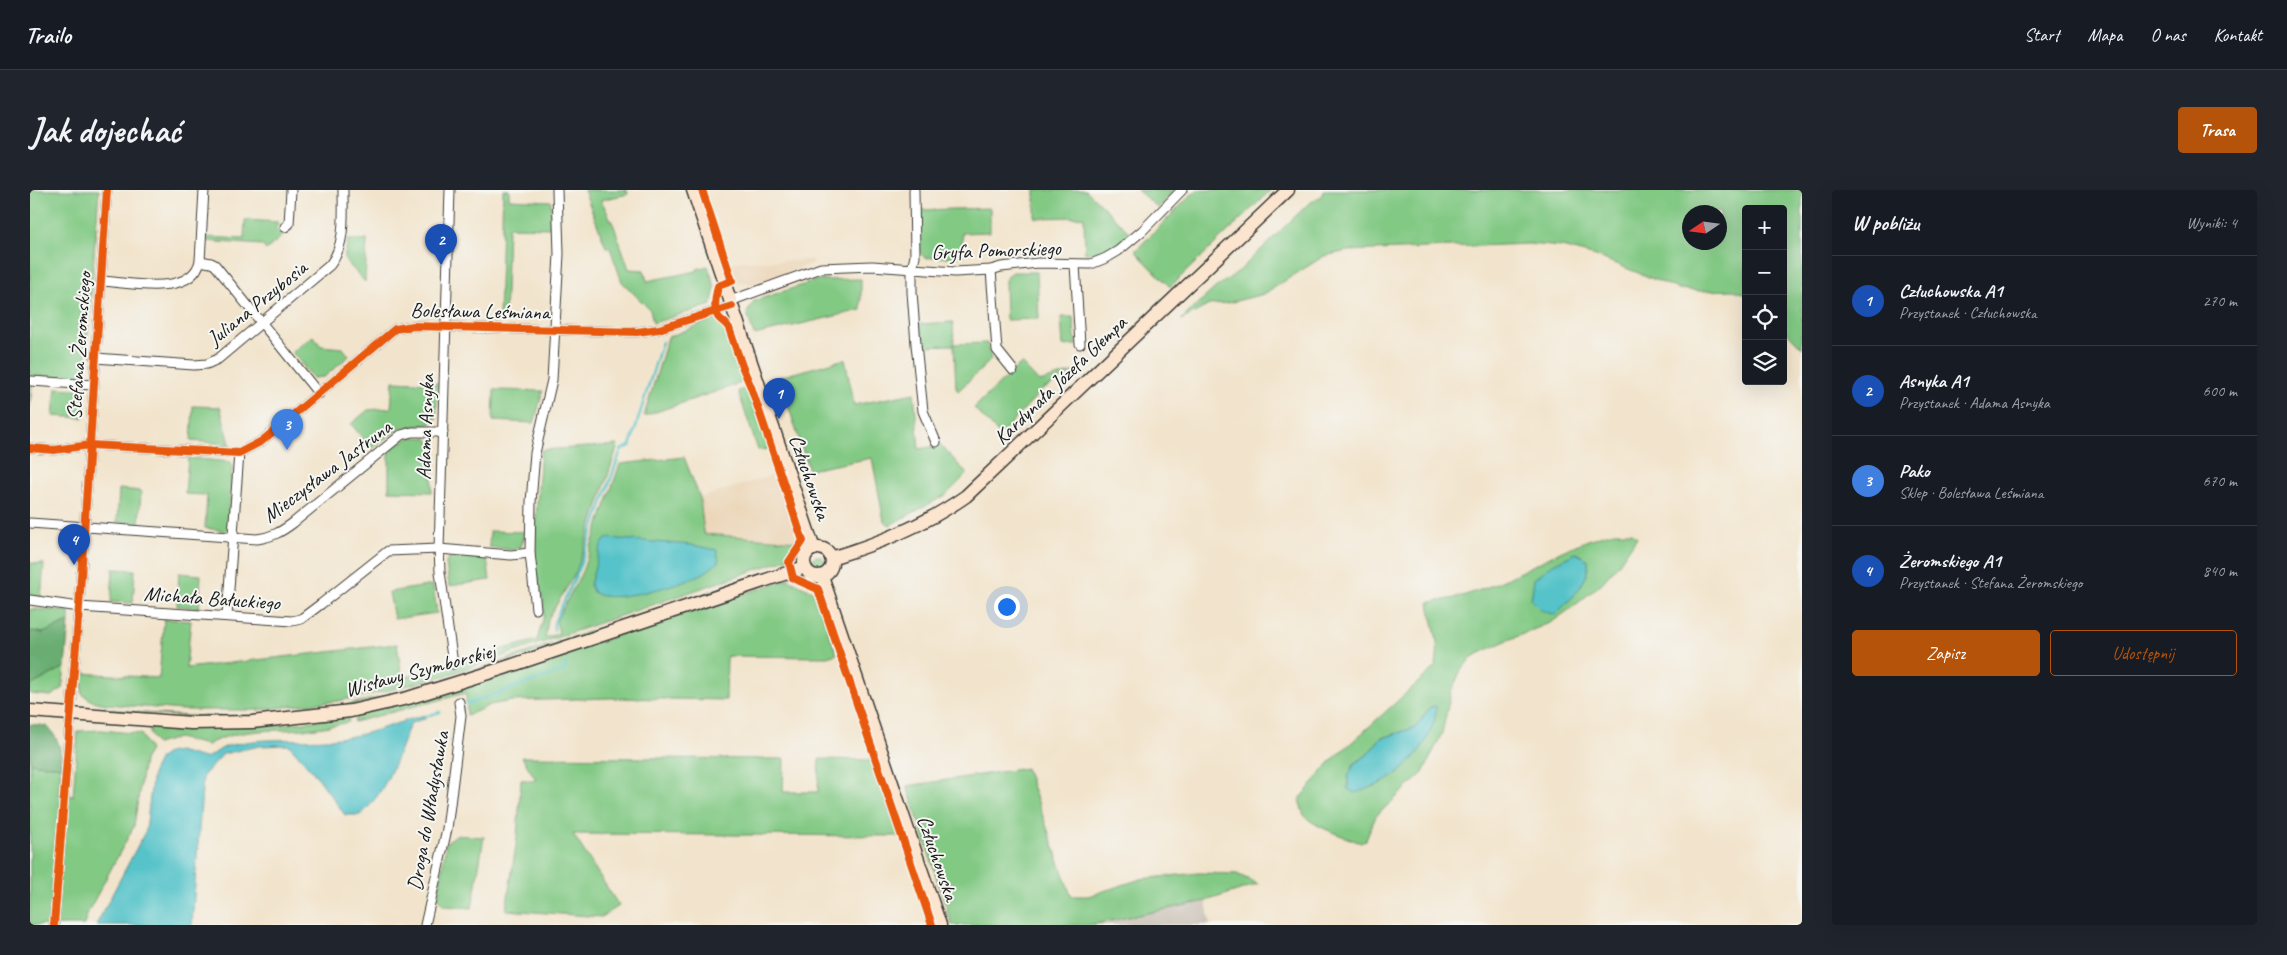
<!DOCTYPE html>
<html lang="pl">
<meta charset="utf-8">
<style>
:root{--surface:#171b24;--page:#20242c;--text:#f1f3f6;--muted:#9ea1a6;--line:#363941;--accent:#b45309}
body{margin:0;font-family:Caveat,sans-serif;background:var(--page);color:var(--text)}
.controls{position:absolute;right:15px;top:15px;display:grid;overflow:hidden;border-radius:5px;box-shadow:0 5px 20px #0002}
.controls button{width:45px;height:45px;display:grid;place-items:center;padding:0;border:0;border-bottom:1px solid var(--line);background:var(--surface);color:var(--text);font:25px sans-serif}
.compass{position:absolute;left:1652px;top:15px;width:45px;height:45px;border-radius:50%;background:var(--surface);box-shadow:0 5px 20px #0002;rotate:257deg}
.you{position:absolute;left:976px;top:416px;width:18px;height:18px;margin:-12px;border:4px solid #fff;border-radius:50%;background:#1a73e8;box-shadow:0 0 0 8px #1a73e833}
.badge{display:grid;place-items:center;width:32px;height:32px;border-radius:50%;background:var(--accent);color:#fff;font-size:16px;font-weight:700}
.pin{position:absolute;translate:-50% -41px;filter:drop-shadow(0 1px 2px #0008)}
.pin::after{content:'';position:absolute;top:26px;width:18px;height:15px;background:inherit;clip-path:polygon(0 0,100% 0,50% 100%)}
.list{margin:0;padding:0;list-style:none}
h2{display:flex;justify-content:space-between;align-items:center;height:65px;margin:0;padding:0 20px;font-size:21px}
h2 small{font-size:16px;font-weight:400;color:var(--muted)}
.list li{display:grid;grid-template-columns:32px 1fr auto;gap:15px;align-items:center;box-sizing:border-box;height:90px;padding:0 20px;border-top:1px solid var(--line)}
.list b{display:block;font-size:19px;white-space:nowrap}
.list p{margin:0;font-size:16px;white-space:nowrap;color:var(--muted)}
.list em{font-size:16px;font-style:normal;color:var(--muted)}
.actions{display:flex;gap:10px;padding:15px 20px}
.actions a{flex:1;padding:11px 0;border:1px solid var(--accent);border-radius:5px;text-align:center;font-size:18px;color:var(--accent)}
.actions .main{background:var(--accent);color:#fff}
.icon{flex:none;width:28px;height:28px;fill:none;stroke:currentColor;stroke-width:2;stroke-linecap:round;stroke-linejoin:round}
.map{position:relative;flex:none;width:1772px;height:735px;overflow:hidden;border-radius:5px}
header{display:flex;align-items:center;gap:30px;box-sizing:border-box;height:70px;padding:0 25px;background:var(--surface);border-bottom:1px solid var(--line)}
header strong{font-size:24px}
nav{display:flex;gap:28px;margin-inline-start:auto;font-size:18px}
.intro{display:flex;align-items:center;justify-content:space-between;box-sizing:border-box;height:120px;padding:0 30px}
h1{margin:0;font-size:35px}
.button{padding:12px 22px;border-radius:5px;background:var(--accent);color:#fff;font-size:18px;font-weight:700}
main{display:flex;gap:30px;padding:0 30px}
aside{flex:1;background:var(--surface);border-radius:5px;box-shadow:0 5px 20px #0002}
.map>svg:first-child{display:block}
</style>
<header>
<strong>Trailo</strong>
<nav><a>Start</a><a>Mapa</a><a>O nas</a><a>Kontakt</a></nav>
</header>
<div class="intro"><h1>Jak dojechać</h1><a class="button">Trasa</a></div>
<main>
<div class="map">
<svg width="1772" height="735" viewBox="0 0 1772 735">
<rect width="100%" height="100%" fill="#f6f6f2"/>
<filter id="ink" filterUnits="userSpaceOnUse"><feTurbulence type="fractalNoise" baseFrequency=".02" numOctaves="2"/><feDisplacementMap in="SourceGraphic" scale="10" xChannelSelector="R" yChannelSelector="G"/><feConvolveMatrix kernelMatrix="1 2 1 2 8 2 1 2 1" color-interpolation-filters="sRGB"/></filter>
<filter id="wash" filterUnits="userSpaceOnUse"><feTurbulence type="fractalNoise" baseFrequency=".0096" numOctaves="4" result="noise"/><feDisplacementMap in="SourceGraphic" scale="20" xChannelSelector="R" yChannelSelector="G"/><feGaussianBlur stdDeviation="1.12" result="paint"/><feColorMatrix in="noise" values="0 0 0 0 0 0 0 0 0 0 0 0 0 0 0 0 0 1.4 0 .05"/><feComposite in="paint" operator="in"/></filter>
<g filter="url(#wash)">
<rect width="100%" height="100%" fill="#f2e4cc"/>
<g fill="#ecd7ba">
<polygon points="783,70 783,74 719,95 718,92 707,93 700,72"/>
<polygon points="747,284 768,351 673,344 670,308"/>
</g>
<polygon fill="#cbc2b8" points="1176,711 1180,735 1060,735"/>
<g fill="#82c984" stroke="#4f7250" fill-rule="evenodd">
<polygon points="0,0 69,0 55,182 48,189 3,185 0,217"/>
<polygon points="473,0 479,0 479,9 521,11 520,38 478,37 475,130 469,129"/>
<polygon points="554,0 597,0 598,4 571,10 584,36 599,79 614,80 617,91 667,81 667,79 678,76 685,98 681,115 623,133 620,120 592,92 580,58 576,57"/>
<path d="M1005 0H1056L1101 44C1084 60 1078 62 1055 63L1054 27 1005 28Z"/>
<polygon points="1107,0 1146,0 1128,18"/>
<polygon points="1166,0 1241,0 1140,97 1105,61"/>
<path d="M1293 0H1772V158L1753 138V19H1716V104L1704 100 1670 101 1648 99 1566 66 1532 57 1498 54 1318 61 1294 66 1234 104 1198 113 1179 115 1151 130 1185 98 1208 82 1277 15 1292 5ZM1660 22H1690V52H1660Z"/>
<polygon points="960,18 960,42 932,43 933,66 895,68 889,62 888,20"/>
<polygon points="215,30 248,32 250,34 245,38 250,44 255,40 257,42 236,60 232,55 176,51 176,47 214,49"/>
<polygon points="318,50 337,50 335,92 314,69"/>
<polygon points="982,82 1007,82 1009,129 976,130 975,90"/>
<polygon points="831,89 831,120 724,145 717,123 724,111 788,90"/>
<polygon points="1043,127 1046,155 1033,156 1031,127"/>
<polygon points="685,129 697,138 713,188 711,193 614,226 638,147"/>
<polygon points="923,132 924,154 957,153 961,170 928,201 926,198 924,155 891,156 889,134"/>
<polygon points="283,146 291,156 313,158 319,166 294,187 283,188 262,162"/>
<polygon points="815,169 824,215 884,203 889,259 911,255 937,284 916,305 860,335 854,331 842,268 779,280 749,187"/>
<polygon points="991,173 1009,192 1046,181 1012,200 970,245 944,218"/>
<polygon points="363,191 408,193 406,229 400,234 368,239 342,259 321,234 338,220 361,218"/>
<polygon points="26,198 47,199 54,208 53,228 23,226"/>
<polygon points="718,198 739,259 728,260 708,201"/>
<polygon points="464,200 513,201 504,233 463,231"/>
<polygon points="163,216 190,217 200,254 161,251"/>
<polygon points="382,247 397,248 403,257 402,302 359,301 359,263 367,254"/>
<polygon points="588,255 546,382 518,429 515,448 529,443 526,431 552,382 590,274 654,267 670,308 674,344 768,351 760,368 417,485 352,502 308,511 228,520 152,520 76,514 62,511 52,504 52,483 129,488 134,429 161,431 156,478 367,454 372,488 417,476 424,478 429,471 507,450 514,426 513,411 503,369 511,260"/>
<polygon points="158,268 201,272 202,279 198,339 195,341 175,338 177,305 155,304"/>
<polygon points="89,299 111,301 109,334 87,332"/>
<polygon points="460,341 496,342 491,357 483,360 459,357"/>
<path d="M1584 342H1602L1607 347 1588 375 1571 394 1543 417 1522 432 1471 453 1442 467 1431 480 1421 502 1412 543 1393 583 1346 626 1336 650 1331 653C1317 648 1282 636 1274 625 1272 621 1271 615 1269 610L1300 572 1405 477C1412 453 1402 436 1399 412 1466 407 1520 357 1584 342ZM1400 517 1368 584 1318 599V587L1324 574 1337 565 1350 549 1386 537Z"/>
<polygon points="430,365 457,369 460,390 419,396 416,373 418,368 428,368"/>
<circle cx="788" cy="373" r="7"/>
<polygon points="0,373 14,374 11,408 0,407"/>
<polygon points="83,379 105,380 103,413 81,412"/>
<polygon points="149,383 171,385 169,418 147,416"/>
<path d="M721 387 722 389 536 453 353 510 258 525 167 528 69 520V517C161 532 261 529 351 507 412 493 471 471 531 451 594 430 658 410 721 387Z"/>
<polygon points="758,389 783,401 807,464 797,467 697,466 696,510 581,508 481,511 460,515 437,526 436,503 324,532 326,525 421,501"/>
<polygon points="403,395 407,423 364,429 359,402"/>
<polygon points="0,419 39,421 39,432 13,443 3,441 0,443"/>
<polygon points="35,477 32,499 21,506 0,504 0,496"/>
<path d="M315 527 318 528 319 532C305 535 291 538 276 539 243 541 207 538 177 555L148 548 126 554 120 544V538L122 535H249Z"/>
<polygon points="72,540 111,544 120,560 114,570 104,636 58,722 54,735 0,735 0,573 31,577 29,604 43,606 48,541"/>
<polygon points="492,567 754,569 753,602 788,602 789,569 843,570 869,646 543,644 589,716 572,727 476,720 487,649 491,590 506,590"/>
<polygon points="996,578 1041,706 1058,706 1111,689 1168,683 1207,684 1228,694 1176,711 1060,735 922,735 877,596"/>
<polygon points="426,645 454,647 442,718 414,716 408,708 416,653"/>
</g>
<g fill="#69ad72" stroke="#426447">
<polygon points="39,432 35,477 0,496 0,443 3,441 13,443"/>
<path d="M0 534 17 536C30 551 31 557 31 577L0 573Z"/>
</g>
<g fill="#55c3c9" stroke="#387072">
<path d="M577 348 662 355 687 360 689 372C683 376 677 382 670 385 649 394 580 416 563 402L560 395 571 355Z"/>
<path d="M1546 363 1558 370C1560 393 1540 409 1525 425L1511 420 1501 410 1504 389 1523 374Z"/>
<path d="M1406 516C1408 538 1385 571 1367 584 1355 593 1338 599 1325 603L1318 599V587L1324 574 1337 565 1350 549 1386 537 1400 517Z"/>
<path d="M395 525 396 528 381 533 378 539C366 569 356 603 330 625H315L289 589 259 555 229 556 193 564 173 586 162 735H66L116 640 123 582 130 568 137 563 148 561 174 568C184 566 190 557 201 555 240 545 279 553 318 547 344 543 370 531 395 525Z"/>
</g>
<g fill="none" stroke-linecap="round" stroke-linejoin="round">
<g stroke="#55c3c9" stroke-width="2.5">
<polyline points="524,440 524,432 548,381 591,260 600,256 632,152"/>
<polyline points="437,514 535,480 536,473"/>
<polyline points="397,526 410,522"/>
</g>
</g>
</g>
<g filter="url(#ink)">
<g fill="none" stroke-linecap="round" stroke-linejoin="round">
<defs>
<g id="minor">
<polyline points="420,0 409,359 410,382 423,474"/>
<polyline points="884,0 885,66 882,79 882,102 886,154 893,221 906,252"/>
<polyline points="255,37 259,34 261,0"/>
<polyline points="170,71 181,73 185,75 289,204"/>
<polyline points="1045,75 1050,154"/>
<polyline points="961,80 967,160 983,180"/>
<path d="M71 91C98 92 161 108 170 71L174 0"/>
<polyline points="700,111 791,78 842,76 925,82 961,80 971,77 1008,73 1061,74 1076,68 1088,61 1112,41 1152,0"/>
<path d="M65 168 164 175 177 174 188 169 300 75C316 54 313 26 313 0"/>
<polyline points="1,191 63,195"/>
<polyline points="0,258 24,260 60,255 209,263 232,251 365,139 383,136 607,142 629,139 702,116"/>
<path d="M0 333 227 349C242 347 251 342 263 333L371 245 382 242H413"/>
<polyline points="0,410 49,417 262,431 271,429 291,414 358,361 409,359 481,365 500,363"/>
<polyline points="506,419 500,363 501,312 505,263 522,190 529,64 527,0"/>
<polyline points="197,426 209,263"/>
<polyline points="24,735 49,417 77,0"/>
<polyline points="395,735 417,639 431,526 429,512"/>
</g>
<g id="secondary">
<polyline points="663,0 784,359"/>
<circle cx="788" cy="372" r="14"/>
<path d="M801 368C850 353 895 335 936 306L1258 0"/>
<polyline points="792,386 910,735"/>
<polyline points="0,521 161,533 222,532 321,521 378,508 474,478 775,377"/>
</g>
</defs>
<use href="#minor" stroke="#3c3a36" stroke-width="11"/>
<use href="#secondary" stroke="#3c3a36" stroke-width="15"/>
<use href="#minor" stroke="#fff" stroke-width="9"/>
<use href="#secondary" stroke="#fbe5cf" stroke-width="12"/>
<defs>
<g id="cycleway">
<path d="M672 0 702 91 688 96C686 106 682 121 690 129 694 132 696 133 699 138L712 176 721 197 773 351 759 372 763 388 788 399 902 735"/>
<polyline points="0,258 24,260 60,255 209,263 232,251 365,139 383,136 607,142 629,139 702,116"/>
<polyline points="24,735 49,417 77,0"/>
</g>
</defs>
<use href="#cycleway" stroke="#f6f6f2" stroke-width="11"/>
<use href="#cycleway" stroke="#e8590c" stroke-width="8"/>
</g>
</g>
<g text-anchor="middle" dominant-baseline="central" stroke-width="4" stroke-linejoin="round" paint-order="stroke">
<g font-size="21" fill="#1c1c1c" stroke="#f6f6f2">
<text transform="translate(966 60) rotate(-2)">Gryfa Pomorskiego</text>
<text transform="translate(227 113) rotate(-39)">Juliana Przybosia</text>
<text transform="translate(450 121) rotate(1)">Bolesława Leśmiana</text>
<text transform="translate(49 156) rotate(-86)">Stefana Żeromskiego</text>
<text transform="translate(1030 190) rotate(-44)">Kardynała Józefa Glempa</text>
<text transform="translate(395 237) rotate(-88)">Adama Asnyka</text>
<text transform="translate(297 281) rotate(-37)">Mieczysława Jastruna</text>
<text transform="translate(780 287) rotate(71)">Człuchowska</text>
<text transform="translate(182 408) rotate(4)">Michała Bałuckiego</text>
<text transform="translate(390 480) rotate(-15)">Wisławy Szymborskiej</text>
<text transform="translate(398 621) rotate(-80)">Droga do Władysławka</text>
<text transform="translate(908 668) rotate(71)">Człuchowska</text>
</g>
</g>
</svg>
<div class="controls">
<button>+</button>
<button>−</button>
<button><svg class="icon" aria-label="locate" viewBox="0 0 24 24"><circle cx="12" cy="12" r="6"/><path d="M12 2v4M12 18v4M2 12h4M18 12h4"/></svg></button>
<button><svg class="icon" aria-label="layers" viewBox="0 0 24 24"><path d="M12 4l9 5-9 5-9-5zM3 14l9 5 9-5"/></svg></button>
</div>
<svg class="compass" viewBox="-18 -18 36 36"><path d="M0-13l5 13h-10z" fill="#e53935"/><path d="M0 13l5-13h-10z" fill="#9ea1a6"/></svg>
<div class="you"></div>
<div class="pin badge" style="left:749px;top:229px;background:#1a4fb4">1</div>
<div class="pin badge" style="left:411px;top:75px;background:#1a4fb4">2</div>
<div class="pin badge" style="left:257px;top:260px;background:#3f7fe0">3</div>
<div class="pin badge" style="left:44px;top:375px;background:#1a4fb4">4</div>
</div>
<aside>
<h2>W pobliżu<small>Wyniki: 4</small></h2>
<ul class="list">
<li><span class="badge" style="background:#1a4fb4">1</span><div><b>Człuchowska A1</b><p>Przystanek · Człuchowska</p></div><em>270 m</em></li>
<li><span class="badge" style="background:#1a4fb4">2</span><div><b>Asnyka A1</b><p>Przystanek · Adama Asnyka</p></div><em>600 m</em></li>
<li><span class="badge" style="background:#3f7fe0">3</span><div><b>Pako</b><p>Sklep · Bolesława Leśmiana</p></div><em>670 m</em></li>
<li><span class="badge" style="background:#1a4fb4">4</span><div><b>Żeromskiego A1</b><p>Przystanek · Stefana Żeromskiego</p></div><em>840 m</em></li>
</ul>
<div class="actions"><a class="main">Zapisz</a><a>Udostępnij</a></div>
</aside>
</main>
